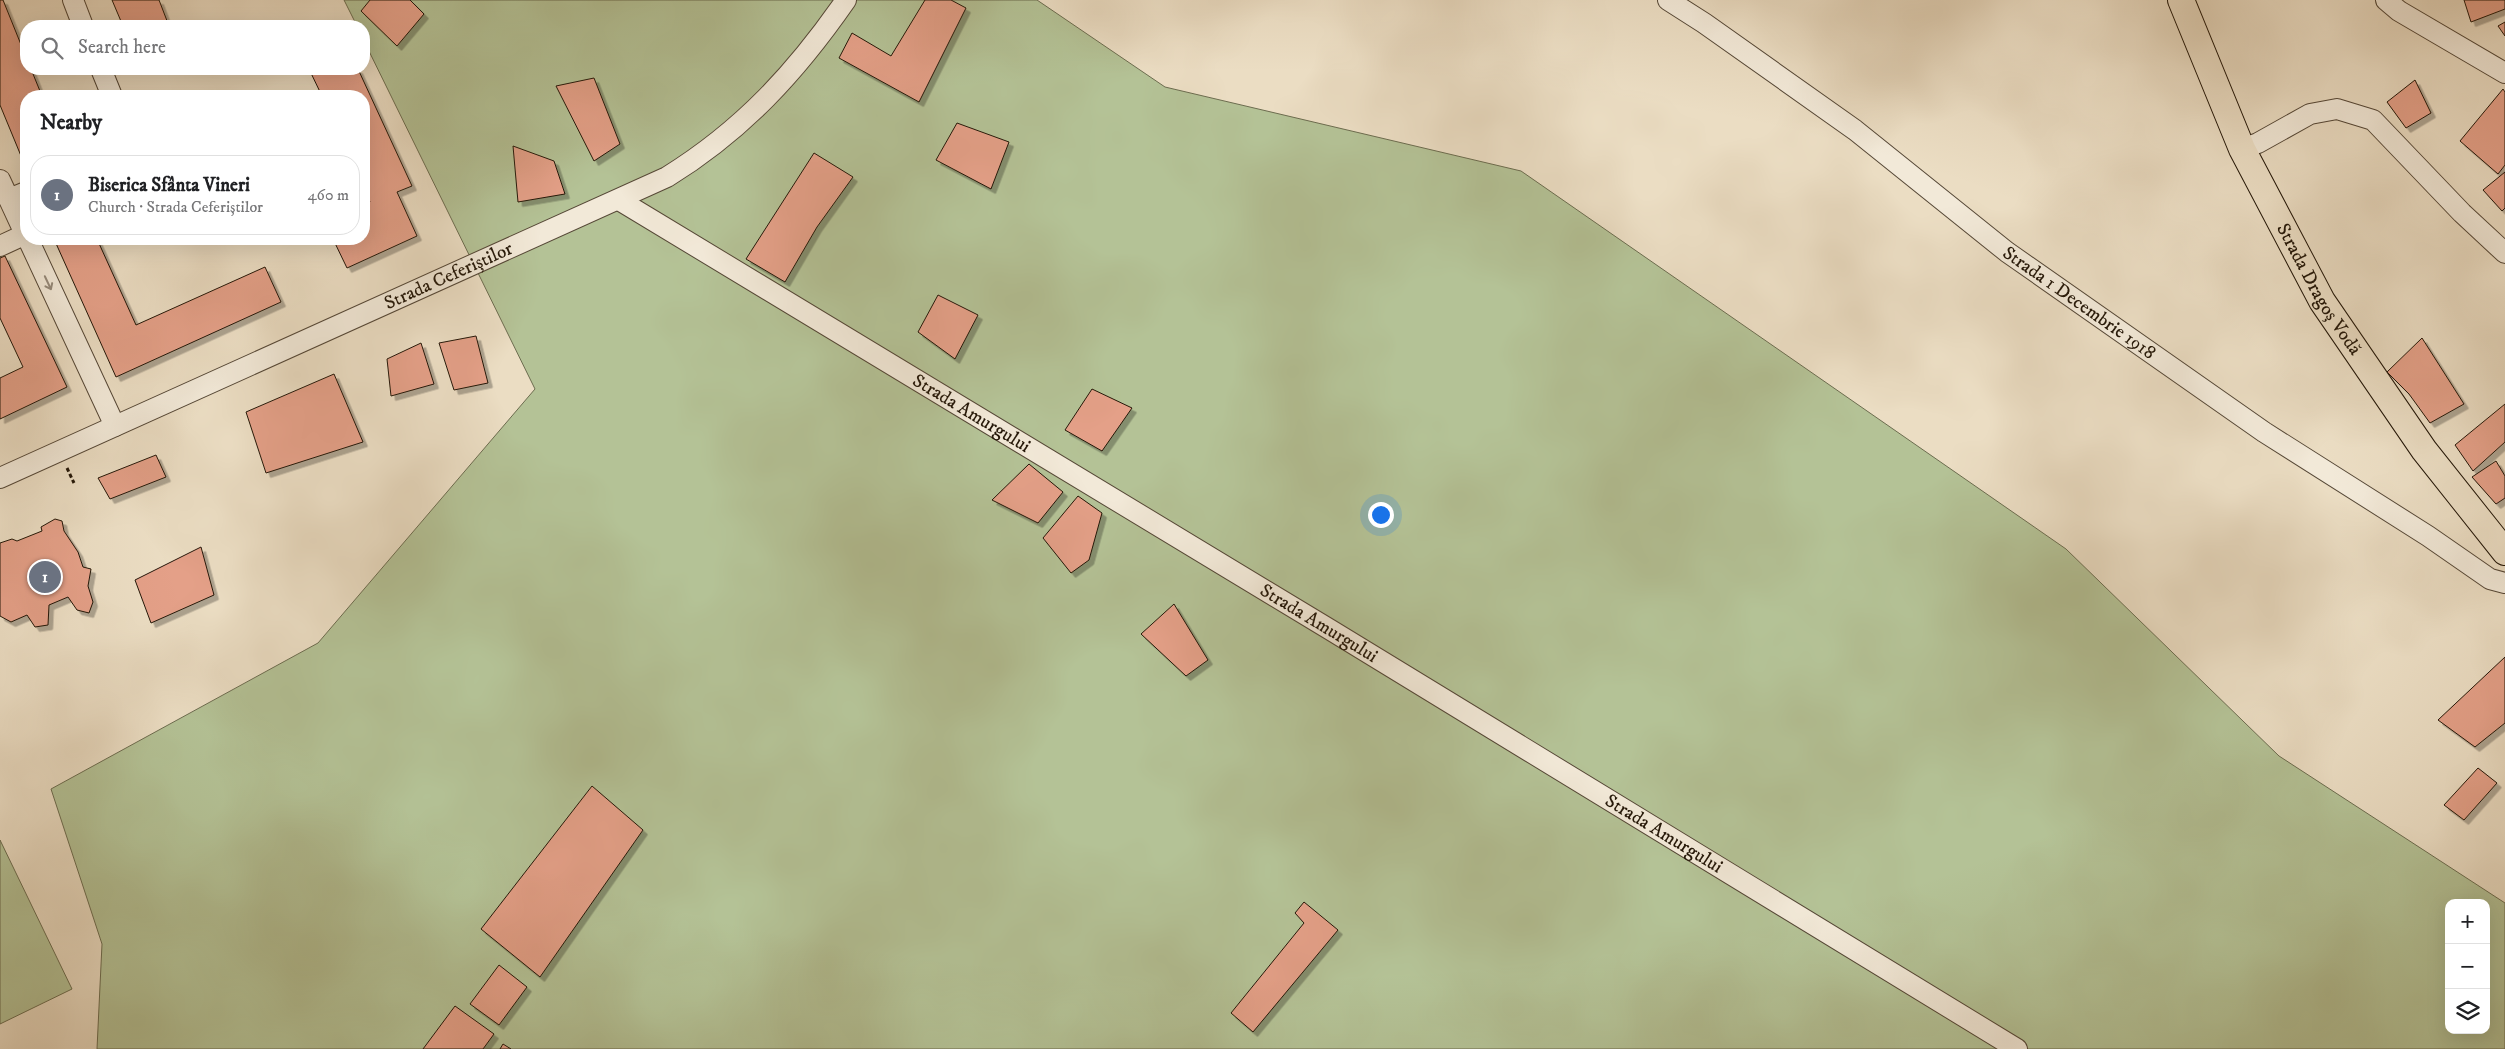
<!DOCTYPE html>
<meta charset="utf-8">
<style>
:root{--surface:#fff;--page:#f2f2f2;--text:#202124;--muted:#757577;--line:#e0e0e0;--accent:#0b8043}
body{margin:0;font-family:"IM FELL DW Pica",serif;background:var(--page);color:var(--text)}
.controls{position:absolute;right:15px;bottom:15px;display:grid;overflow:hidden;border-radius:10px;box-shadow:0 5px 20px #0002}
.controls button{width:45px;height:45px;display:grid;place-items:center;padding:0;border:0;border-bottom:1px solid var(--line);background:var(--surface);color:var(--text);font:25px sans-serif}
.you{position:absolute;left:1380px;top:514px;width:18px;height:18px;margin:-12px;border:4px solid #fff;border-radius:50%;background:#1a73e8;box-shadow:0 0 0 8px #1a73e833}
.badge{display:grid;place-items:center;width:32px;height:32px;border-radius:50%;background:var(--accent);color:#fff;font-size:16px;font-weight:700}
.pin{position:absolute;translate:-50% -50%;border:2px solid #fff;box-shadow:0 1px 5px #0006}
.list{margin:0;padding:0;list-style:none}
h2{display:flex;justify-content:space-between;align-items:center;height:65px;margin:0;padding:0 20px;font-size:21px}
h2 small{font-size:16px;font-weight:400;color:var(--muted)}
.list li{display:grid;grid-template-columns:32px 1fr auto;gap:15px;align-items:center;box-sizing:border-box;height:80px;margin:0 10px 10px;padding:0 10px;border:1px solid var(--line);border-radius:20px}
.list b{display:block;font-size:19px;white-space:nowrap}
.list p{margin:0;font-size:16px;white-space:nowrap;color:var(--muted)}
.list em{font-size:16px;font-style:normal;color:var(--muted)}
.icon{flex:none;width:28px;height:28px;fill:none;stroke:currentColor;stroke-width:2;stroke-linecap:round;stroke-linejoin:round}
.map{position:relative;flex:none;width:2505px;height:1049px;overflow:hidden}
.search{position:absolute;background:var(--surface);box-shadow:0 5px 20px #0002;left:20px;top:20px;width:350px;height:55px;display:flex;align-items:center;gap:12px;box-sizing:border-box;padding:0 18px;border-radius:20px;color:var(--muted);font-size:19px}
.panel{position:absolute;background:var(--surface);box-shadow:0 5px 20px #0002;left:20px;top:90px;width:350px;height:155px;border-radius:20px}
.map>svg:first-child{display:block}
</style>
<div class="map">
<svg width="2505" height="1049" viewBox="0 0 2505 1049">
<defs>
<filter id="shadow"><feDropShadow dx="4.5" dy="4.5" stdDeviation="0" flood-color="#0004"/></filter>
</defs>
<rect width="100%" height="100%" fill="#ebddc3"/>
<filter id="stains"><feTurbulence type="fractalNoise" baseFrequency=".004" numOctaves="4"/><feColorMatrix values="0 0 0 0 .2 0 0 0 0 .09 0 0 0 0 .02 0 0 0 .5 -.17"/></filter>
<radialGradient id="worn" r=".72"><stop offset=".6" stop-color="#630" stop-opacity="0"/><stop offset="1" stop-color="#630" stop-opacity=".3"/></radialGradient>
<g fill="#b4c296" stroke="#6c6c4f" fill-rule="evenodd">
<path d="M344 0H1037L1165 87 1521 171 2066 549 2279 756 2505 903V1049H97L102 944 51 789 318 643 535 389 364 41V26H357ZM2449 903H2486V1030H2449Z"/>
<polygon points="0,840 72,989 0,1024"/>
</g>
<g fill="#e4a088" stroke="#241708" filter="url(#shadow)">
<polygon points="0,0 3,0 26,57 26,69 31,69 42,96 26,96 26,168 0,105"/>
<polygon points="112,0 159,0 169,26 123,26"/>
<polygon points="370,0 410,0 424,14 397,46 361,11"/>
<polygon points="925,0 951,0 966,8 919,102 839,58 852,33 891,56"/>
<polygon points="2464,0 2505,0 2505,9 2471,22"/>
<polygon points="2505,22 2505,36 2498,26"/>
<polygon points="309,69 358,69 412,186 397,192 417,236 347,268 333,239 364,239 364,204 370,202 364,188 364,96 322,96"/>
<polygon points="594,78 620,144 594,161 556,86"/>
<polygon points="2415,80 2431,113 2406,128 2387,102"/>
<polygon points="2503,89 2505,92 2505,165 2498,174 2460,141"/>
<polygon points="957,123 1009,142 991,189 936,160"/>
<polygon points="513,146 554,161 565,194 518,202"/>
<polygon points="814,153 853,177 817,227 785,282 746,259"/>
<polygon points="2505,172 2505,208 2502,211 2483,190"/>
<polygon points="54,239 97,239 136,325 265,267 281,302 116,377"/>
<polygon points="5,256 67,387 0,419 0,378 23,367 0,318 0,258"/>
<polygon points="938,295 978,315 955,359 918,332"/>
<polygon points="476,336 488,383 454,390 439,343"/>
<polygon points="2422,338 2464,404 2430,423 2409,394 2387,372"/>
<polygon points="421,343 434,384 391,396 387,359"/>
<polygon points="334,374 363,442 266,473 246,412"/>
<polygon points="1092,389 1132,408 1102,451 1065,430"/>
<polygon points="2505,404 2505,442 2473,471 2455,445"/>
<polygon points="156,455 166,477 110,499 98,478"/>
<polygon points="2496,461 2505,476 2505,498 2496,504 2472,477"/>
<polygon points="1029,464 1063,492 1038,523 992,500"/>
<polygon points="1078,496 1102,513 1089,560 1071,573 1043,538"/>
<polygon points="55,519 62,521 64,531 78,552 83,567 91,569 88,586 93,602 89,613 77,610 68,597 49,605 48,625 35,627 27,615 11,622 0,616 0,543 12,539 17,541 42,531 41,527"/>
<polygon points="201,547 214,595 151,623 135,580"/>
<polygon points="1174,604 1208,660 1186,676 1141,634"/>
<polygon points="2505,657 2505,723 2475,747 2438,720"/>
<polygon points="2478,768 2497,783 2464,820 2444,805"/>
<polygon points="592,786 643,830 540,977 481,929"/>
<polygon points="1304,902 1338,930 1253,1032 1231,1013 1304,923 1295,913"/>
<polygon points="499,965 527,987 499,1025 470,1004"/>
<polygon points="455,1006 494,1034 483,1049 423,1049"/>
<polygon points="503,1044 511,1049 500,1049"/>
</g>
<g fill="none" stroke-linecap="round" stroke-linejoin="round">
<defs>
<g id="minor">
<polyline points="73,0 83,26"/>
<path id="s1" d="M1668 0 1704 23 1855 130 2007 252 2264 432 2428 536 2490 579 2505 583"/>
<polyline points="2386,0 2399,11 2505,73"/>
<polyline points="101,69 112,96"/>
<polyline points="2242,149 2258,143 2310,114 2337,109 2373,120 2462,213 2505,253"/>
<polyline points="0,180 26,236"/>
<polyline points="9,199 26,192"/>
<path id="s2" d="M619 200 1329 629 2017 1049"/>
<polyline points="28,239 115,426"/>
<polyline points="0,246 26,234"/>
<path id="s3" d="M0 478 667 177C743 130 796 72 846 0"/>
</g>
<g id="major">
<path id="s4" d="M2181 0 2242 149 2322 301 2424 450 2505 552"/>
</g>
</defs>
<use href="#minor" stroke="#564837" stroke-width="22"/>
<use href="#major" stroke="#241708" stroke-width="28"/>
<polyline stroke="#241708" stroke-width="3" stroke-dasharray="4 2.5" stroke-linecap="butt" points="67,468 74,483"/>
<use href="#minor" stroke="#f2e9d8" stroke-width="20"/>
<use href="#major" stroke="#ebddc3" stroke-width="26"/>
</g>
<defs><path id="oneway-shaft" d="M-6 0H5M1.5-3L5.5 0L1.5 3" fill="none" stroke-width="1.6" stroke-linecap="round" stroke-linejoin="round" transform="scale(1.25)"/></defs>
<use stroke="#958a7a" href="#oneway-shaft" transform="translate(48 283) rotate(65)"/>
<g text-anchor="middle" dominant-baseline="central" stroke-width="4.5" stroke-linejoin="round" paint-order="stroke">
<g font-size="19" fill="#241708" stroke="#f2e9d8">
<text stroke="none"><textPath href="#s3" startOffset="492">Strada Ceferiștilor</textPath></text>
<text stroke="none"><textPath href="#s4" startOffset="321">Strada Dragoș Vodă</textPath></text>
<text stroke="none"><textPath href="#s1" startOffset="511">Strada 1 Decembrie 1918</textPath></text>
<text stroke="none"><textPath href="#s2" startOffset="412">Strada Amurgului</textPath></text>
<text stroke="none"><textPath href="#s2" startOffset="818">Strada Amurgului</textPath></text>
<text stroke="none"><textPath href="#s2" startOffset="1222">Strada Amurgului</textPath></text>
</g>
</g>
<rect width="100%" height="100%" filter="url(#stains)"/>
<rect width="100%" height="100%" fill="url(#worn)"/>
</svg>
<div class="controls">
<button>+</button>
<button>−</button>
<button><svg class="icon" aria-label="layers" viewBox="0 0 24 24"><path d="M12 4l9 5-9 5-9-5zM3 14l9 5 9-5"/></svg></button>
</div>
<div class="you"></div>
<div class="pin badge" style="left:45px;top:577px;background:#6b7280">1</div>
<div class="search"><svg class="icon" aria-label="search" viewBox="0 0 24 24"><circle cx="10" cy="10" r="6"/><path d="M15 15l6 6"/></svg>Search here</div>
<section class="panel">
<h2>Nearby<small></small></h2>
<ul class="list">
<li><span class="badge" style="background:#6b7280">1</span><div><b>Biserica Sfânta Vineri</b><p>Church · Strada Ceferiștilor</p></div><em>460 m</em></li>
</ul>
</section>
</div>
